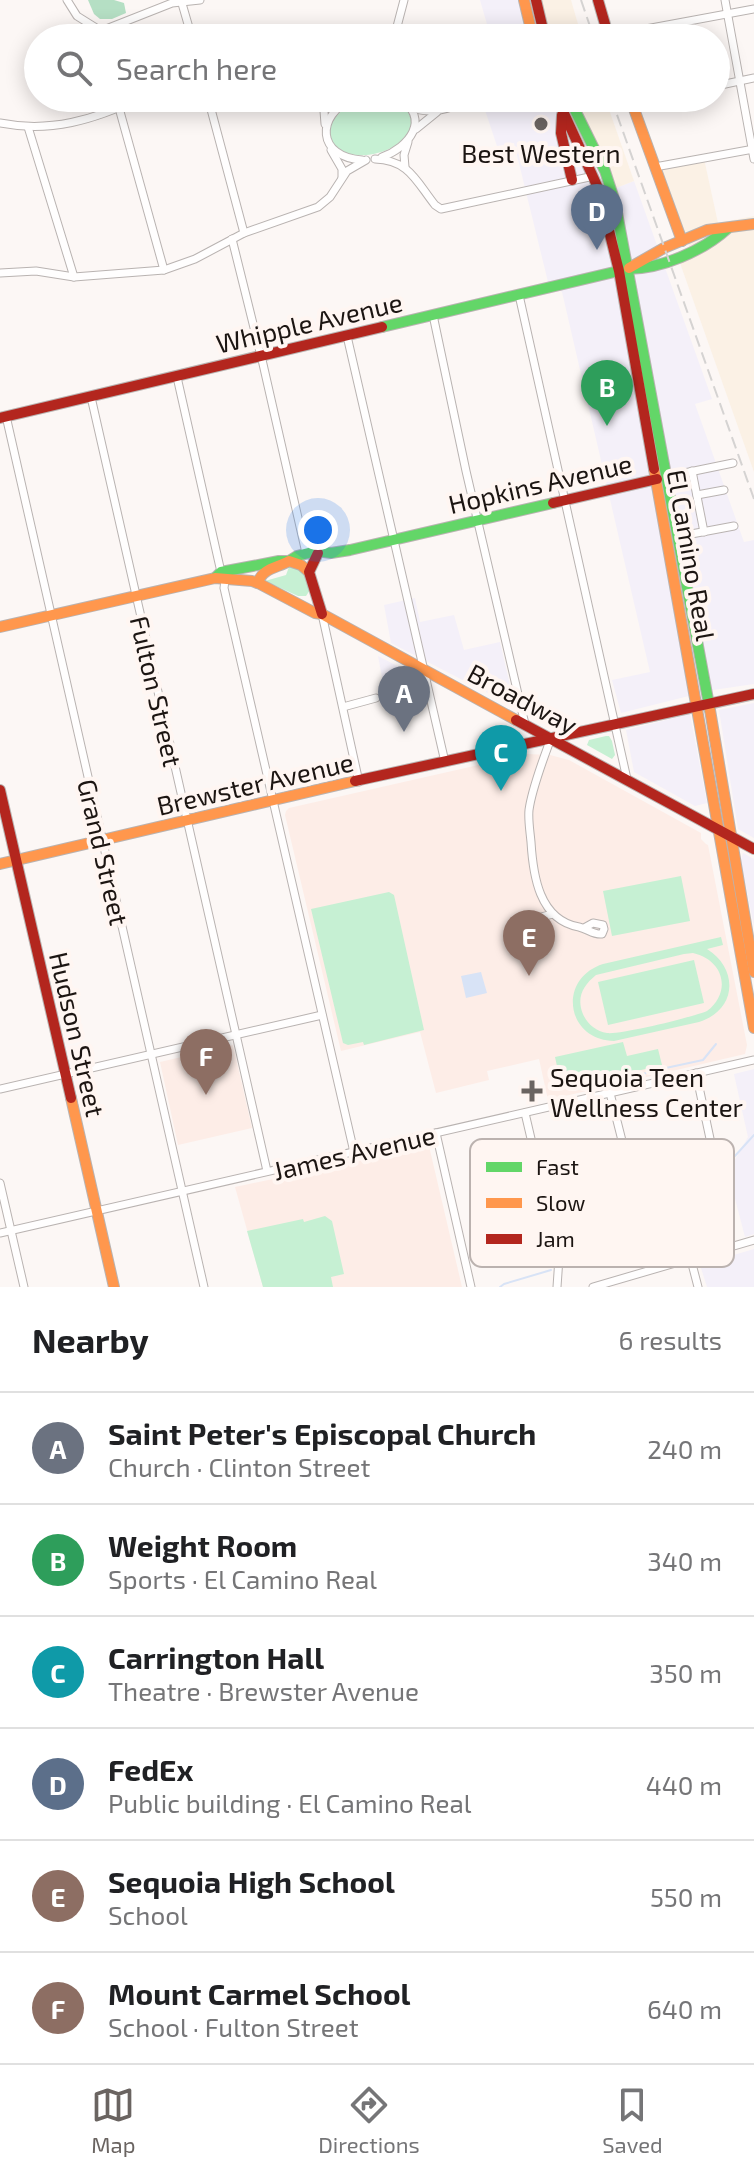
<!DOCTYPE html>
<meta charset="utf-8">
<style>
:root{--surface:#fff;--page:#f6f6f6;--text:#202124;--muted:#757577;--line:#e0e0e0;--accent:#6a6461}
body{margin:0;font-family:"Exo 2",sans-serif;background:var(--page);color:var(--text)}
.you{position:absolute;left:318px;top:530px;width:28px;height:28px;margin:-20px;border:6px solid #fff;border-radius:50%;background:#1a73e8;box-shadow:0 0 0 12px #1a73e833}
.badge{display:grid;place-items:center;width:52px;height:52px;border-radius:50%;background:var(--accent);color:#fff;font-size:26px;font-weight:700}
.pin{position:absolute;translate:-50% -66px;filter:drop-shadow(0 2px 4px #0008)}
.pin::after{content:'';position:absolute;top:42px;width:28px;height:24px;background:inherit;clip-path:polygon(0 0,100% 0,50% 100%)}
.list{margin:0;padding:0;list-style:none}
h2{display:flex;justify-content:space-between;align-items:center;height:104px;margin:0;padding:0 32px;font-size:34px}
h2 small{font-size:26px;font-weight:400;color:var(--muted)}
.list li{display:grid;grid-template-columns:52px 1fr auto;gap:24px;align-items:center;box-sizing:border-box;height:112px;padding:0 32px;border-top:2px solid var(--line)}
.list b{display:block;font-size:30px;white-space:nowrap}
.list p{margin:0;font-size:26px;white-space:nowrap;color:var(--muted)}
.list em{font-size:26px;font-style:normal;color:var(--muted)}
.icon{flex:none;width:44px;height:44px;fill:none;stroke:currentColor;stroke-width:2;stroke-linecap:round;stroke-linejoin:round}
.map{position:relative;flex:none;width:754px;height:1287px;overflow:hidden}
.search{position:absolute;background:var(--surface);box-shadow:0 4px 20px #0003;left:24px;right:24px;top:24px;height:88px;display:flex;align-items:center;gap:20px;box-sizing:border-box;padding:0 28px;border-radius:44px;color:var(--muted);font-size:30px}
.sheet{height:776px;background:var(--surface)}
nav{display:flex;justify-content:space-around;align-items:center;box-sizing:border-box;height:112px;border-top:2px solid var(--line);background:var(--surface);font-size:22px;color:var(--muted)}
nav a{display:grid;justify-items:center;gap:4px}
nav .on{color:var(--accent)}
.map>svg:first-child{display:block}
</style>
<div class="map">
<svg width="754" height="1287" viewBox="0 0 754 1287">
<rect width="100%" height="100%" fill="#fcf7f5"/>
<g fill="#f4f0f9">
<polygon points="480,0 541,0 551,38 491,38"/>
<polygon points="481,98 573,98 616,188 634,181 712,399 695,404 744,542 754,540 754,684 713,690 621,713 612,680 650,672 562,292 548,282 514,143 497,146"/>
<polygon points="415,598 420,622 454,615 464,650 500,642 515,707 391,643 384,605"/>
<polygon points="378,656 417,676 423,701 388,709"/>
<polygon points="754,703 754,838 738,829 719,710"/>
<polygon points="690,714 707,803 695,806 634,772 626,730"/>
<polygon points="743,853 754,859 754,927 741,860"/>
<polygon points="754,1069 754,1234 745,1237 728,1172 748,1137 734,1074"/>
<polygon points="754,1249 754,1287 707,1287 700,1265"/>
</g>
<g fill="#fbf1e5">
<polygon points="541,0 571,0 582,38 551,38"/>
<polygon points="573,98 605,98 634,181 616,188"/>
<polygon points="703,154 718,223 754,216 754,472 680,263 693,257 659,162"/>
</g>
<g fill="#fdede7">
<polygon points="527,754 550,755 569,760 701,833 701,839 706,844 708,845 747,1045 745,1054 548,1100 539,1059 487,1071 489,1080 436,1093 420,1032 341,1051 285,815 286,811 289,808"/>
<polygon points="233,1045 252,1128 178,1145 160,1062"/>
<polygon points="429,1146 462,1287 263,1287 235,1187"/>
</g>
<g fill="#c6f0d3" fill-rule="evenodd">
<path d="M364 98C372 98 382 97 389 98 395 99 402 103 405 108 432 139 368 166 343 151 310 133 342 106 364 98Z"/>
<polygon points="289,567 297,567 306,573 310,590 306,596 298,596 265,581 286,575"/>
<polygon points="606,736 609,736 612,741 615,755 612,759 587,745 589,740"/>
<polygon points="681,876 690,921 612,936 603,891"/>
<polygon points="389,892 394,895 424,1030 364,1045 363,1042 348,1045 343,1043 311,909"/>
<path d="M721 937 723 945 707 949C739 969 737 1010 699 1022L614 1041C566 1040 557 979 603 964ZM693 953C724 960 732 992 707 1011 693 1017 620 1035 607 1033 594 1031 584 1021 581 1008 578 994 585 984 596 975L684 954Z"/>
<polygon points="694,960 704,1003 608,1025 598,982"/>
<polygon points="623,1042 627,1056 658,1049 662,1065 562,1089 555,1057"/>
<polygon points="325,1216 332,1221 344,1274 331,1277 333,1287 263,1287 247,1231 303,1219 304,1222"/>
</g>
<polygon fill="#b5dfc4" points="88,0 114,0 124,3 126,13 112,19 100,19 94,14"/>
<polygon fill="#d8e3f6" points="481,972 487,993 466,998 461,976"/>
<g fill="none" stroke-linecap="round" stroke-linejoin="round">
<g stroke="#d8e3f6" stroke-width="2">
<polyline points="661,1069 703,1060 716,1044"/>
<polyline points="573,1090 655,1071"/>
<polyline points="569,1262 617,1240 670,1224 711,1190 734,1157 754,1135"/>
<polyline points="500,1287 504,1284 551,1270"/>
</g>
<defs>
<g id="street">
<polyline points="67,0 77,16 101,31 103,38"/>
<polyline points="181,0 192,38"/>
<polyline points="725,0 754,159"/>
<polyline points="101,31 172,3 200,0"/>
<polyline points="608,36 754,9"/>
<polyline points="394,38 404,0"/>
<polyline points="716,86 754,78"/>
<polyline points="119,98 119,108 164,270"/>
<polyline points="208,98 244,233"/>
<polyline points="323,98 325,124"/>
<path d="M353 98C315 116 317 157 362 160"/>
<polyline points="632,102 651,98"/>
<path d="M411 107C433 117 455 106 475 98"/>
<path d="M0 123C50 133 94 120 140 98"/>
<polyline points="28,127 74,277"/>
<polyline points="416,129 437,112"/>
<polyline points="331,150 342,169 342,177"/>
<path d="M382 157C409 147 431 120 400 98"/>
<path d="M375 159C409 160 416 181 435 205L441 209 594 176"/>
<polyline points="405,167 404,155 408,142"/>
<polyline points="655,167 754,149"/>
<polyline points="232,239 263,364 306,553"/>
<polyline points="0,273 36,271 74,277 164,270 195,259 244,233 318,207 330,197 347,171 366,160"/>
<polyline points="519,295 627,779"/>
<polyline points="433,315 466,471 525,724"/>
<polyline points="347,336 445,762"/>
<polyline points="177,377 221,572"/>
<polyline points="91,397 267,1171"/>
<polyline points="6,416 204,1287"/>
<polyline points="692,471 704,532"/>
<polyline points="665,477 733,463"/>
<polyline points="697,495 724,490"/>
<polyline points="686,535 734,526"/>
<polyline points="225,580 224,588 354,1152"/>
<polyline points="322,614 359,782"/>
<polyline points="343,707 376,698"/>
<path d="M551 738C543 760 532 788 529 810 528 820 530 831 531 842 533 875 539 920 579 927 588 929 593 935 602 934L604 929 603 925 593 923 584 928"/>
<polyline points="529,920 553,914"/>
<polyline points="0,1089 322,1015"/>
<polyline points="610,1093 637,1200"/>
<polyline points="525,1113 559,1258 557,1287"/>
<polyline points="436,1133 471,1287"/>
<polyline points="0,1183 24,1287"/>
<polyline points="0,1233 754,1060"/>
<polyline points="559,1258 606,1229 675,1169 712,1148 696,1073"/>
<polyline points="691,1260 698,1287"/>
<polyline points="593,1287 754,1240"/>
</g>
<g id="fast">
<polyline points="569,98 605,171 615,202 710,710"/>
<path d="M382 327 627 269C661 269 703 251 728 228"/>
<polyline points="215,578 221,572 279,561 289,561 297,556 316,551 331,553 350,550 553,503"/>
</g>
<g id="slow">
<polyline points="524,0 533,38"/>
<polyline points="630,98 682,241"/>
<polyline points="629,268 664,248 707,230 754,224"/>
<polyline points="654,469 754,1028"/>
<path d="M258 583C262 568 277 568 289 561L301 565 309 572"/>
<polyline points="0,627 215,578 252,581 260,584 315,613 322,614 516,720"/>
<polyline points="710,710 754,972"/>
<polyline points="0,864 355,781"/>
<polyline points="71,1098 114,1287"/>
</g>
<g id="jam">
<polyline points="536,0 545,38"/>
<polyline points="598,0 609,38"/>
<polyline points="557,98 599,190 619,271 654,469"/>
<polyline points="562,115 561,133 572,180"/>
<polyline points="0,418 382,327"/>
<polyline points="553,503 657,479"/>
<polyline points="318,553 309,572 322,614"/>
<polyline points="516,720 754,849"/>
<polyline points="355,781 754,694"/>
<polyline points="0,790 71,1098"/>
</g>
</defs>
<use href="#street" stroke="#b9b3b1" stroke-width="9"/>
<use href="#fast" stroke="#b9b3b1" stroke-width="12"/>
<use href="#slow" stroke="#b9b3b1" stroke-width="12"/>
<use href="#jam" stroke="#b9b3b1" stroke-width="12"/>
<use href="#street" stroke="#fffefe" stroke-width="7"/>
<use href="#fast" stroke="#63d668" stroke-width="10"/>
<use href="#slow" stroke="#ff974d" stroke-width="10"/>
<use href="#jam" stroke="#b3261e" stroke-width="10"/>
<g stroke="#d5d3d2" stroke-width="2" stroke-dasharray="12 6" stroke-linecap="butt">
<polyline points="581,0 594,38"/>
<polyline points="611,98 754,499"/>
</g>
</g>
<g fill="#6a6461" stroke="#fff6f2" stroke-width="3">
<circle cx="541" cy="124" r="8"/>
<path d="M528 1079h8v8h8v8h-8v8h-8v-8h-8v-8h8z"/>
</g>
<g text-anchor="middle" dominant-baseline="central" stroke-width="8" stroke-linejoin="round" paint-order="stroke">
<g font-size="26" fill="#1c1512" stroke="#fff6f2">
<text x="541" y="152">Best Western</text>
<text x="550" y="1076" text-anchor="start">Sequoia Teen<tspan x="550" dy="30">Wellness Center</tspan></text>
</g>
<g font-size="26" fill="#1c1512" stroke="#fff6f2">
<text transform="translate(309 322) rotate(-13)">Whipple Avenue</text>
<text transform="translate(540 483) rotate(-13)">Hopkins Avenue</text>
<text transform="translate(692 555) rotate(80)">El Camino Real</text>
<text transform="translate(157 691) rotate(77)">Fulton Street</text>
<text transform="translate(523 698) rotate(28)">Broadway</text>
<text transform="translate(255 783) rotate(-13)">Brewster Avenue</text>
<text transform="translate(104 852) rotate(77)">Grand Street</text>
<text transform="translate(78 1034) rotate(77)">Hudson Street</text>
<text transform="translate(354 1152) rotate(-13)">James Avenue</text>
</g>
</g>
<rect x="470" y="1139" width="264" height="128" rx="12" fill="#fff6f2" stroke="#bbb2af" stroke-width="2"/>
<rect x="486" y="1162" width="36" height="10" fill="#63d668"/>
<rect x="486" y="1198" width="36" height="10" fill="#ff974d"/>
<rect x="486" y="1234" width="36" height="10" fill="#b3261e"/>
<g font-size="22" fill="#1c1512">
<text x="536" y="1175">Fast</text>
<text x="536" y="1211">Slow</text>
<text x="536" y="1247">Jam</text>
</g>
</svg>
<div class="you"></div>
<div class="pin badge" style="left:404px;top:732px;background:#6b7280">A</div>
<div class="pin badge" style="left:607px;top:426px;background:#2e9e5b">B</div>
<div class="pin badge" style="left:501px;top:791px;background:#0f9aa8">C</div>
<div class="pin badge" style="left:597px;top:250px;background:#5c6f8a">D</div>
<div class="pin badge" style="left:529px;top:976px;background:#8d6e63">E</div>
<div class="pin badge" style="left:206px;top:1095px;background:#8d6e63">F</div>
<div class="search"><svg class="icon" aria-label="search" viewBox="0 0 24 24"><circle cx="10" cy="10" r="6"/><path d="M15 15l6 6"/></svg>Search here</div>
</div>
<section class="sheet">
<h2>Nearby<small>6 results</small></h2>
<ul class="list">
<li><span class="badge" style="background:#6b7280">A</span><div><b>Saint Peter's Episcopal Church</b><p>Church · Clinton Street</p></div><em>240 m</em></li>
<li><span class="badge" style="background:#2e9e5b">B</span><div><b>Weight Room</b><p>Sports · El Camino Real</p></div><em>340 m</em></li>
<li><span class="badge" style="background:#0f9aa8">C</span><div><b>Carrington Hall</b><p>Theatre · Brewster Avenue</p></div><em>350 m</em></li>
<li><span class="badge" style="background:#5c6f8a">D</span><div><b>FedEx</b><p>Public building · El Camino Real</p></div><em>440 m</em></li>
<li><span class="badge" style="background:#8d6e63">E</span><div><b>Sequoia High School</b><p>School</p></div><em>550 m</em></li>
<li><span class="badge" style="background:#8d6e63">F</span><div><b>Mount Carmel School</b><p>School · Fulton Street</p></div><em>640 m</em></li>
</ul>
</section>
<nav>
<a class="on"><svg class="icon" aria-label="map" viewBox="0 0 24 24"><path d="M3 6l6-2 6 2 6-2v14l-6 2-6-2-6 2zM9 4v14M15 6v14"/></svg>Map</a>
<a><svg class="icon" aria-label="directions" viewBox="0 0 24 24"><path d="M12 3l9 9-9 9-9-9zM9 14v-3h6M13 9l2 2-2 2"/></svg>Directions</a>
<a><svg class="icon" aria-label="saved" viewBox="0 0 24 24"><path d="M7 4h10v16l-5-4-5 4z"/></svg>Saved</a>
</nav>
